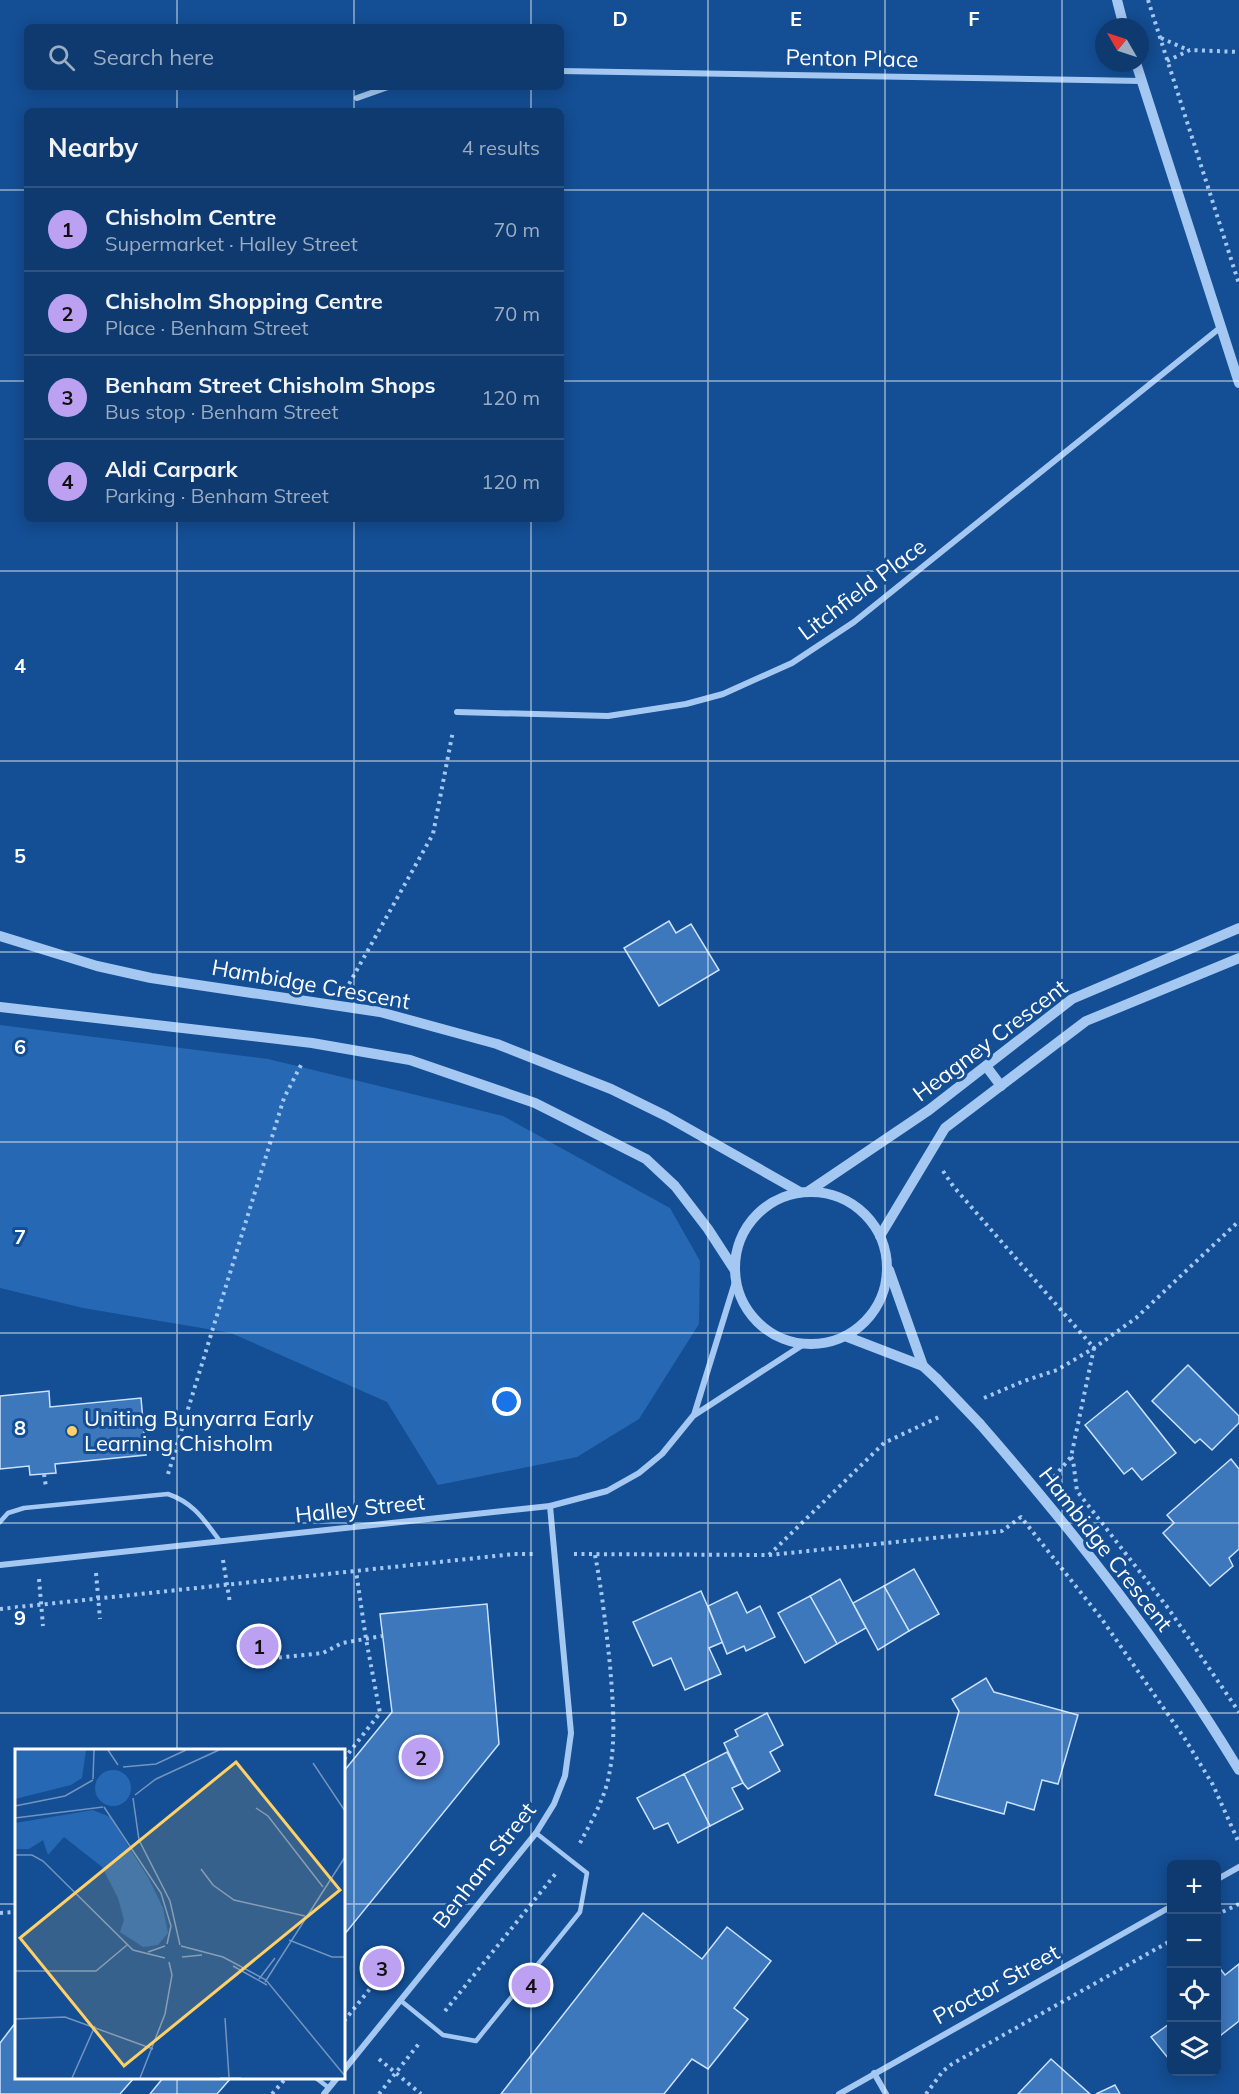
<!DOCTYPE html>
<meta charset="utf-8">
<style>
:root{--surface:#0f3a6f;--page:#1d4577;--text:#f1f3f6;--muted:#9badc3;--line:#2f5482;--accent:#bca0f2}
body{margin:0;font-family:Mulish,sans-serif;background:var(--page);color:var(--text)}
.controls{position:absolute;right:18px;bottom:18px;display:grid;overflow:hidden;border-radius:9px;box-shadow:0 3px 15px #0003}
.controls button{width:54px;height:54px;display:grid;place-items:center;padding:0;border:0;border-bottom:2px solid var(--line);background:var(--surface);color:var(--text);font:30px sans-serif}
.compass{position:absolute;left:1095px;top:18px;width:54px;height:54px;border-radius:50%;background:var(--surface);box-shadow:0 3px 15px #0003;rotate:309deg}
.you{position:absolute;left:507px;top:1402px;width:21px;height:21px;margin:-15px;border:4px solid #fff;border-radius:50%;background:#1a73e8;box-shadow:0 0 0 9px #1a73e833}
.badge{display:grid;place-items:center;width:39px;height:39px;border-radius:50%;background:var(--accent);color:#111;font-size:20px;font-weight:700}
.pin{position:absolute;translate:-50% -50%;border:3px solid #fff;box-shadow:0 2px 6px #0006}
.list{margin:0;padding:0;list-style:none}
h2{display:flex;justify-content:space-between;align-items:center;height:78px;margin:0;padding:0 24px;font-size:26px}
h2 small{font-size:20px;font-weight:400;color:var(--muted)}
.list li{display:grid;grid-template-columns:39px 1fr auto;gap:18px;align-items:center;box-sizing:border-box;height:84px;padding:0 24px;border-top:2px solid var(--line)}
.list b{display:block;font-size:22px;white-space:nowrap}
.list p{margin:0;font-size:20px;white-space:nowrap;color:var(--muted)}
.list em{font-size:20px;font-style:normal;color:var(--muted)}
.icon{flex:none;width:33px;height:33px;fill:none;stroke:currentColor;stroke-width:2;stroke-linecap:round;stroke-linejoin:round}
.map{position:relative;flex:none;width:1239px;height:2094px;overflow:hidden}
.search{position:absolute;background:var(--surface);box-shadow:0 3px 15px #0003;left:24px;top:24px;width:540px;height:66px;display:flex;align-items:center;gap:15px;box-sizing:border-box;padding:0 21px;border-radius:9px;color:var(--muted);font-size:22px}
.panel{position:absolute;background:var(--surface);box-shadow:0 3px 15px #0003;left:24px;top:108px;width:540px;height:414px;border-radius:9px}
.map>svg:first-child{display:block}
</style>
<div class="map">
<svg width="1239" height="2094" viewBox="0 0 1239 2094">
<rect width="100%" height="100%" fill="#144e94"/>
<polygon fill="#2668b3" points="0,1025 268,1059 503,1116 670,1208 700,1261 699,1324 639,1419 577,1457 438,1485 387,1402 231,1333 83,1308 0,1288"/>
<g fill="#3d77bc" stroke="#cbe2fc" stroke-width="1.5">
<polygon points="669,921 676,933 691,924 719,970 659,1006 624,948"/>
<polygon points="1188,1365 1239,1416 1239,1423 1212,1450 1200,1439 1195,1443 1152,1401"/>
<polygon points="49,1391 50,1407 141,1398 146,1455 55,1464 56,1473 30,1475 29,1466 0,1469 0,1396"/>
<polygon points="1127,1391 1176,1453 1142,1480 1132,1468 1124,1474 1085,1425"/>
<polygon points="1231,1459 1239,1469 1239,1549 1229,1558 1233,1566 1210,1586 1163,1533 1174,1523 1167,1515"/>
<polygon points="914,1569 939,1614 909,1631 884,1586"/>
<polygon points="840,1579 866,1628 837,1644 810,1596"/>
<polygon points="884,1586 909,1631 878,1650 853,1603"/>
<polygon points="701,1591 723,1642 709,1648 721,1674 685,1690 671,1658 653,1666 633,1622"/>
<polygon points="737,1592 747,1613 760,1606 775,1637 746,1651 744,1646 727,1654 708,1606"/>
<polygon points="810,1596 837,1644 805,1663 778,1613"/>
<polygon points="487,1604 499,1744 344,1935 344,1771 392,1712 380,1614"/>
<polygon points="986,1678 994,1692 1078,1715 1058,1784 1042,1780 1034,1810 1007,1802 1004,1814 935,1795 959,1711 952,1699"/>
<polygon points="767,1713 783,1745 770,1752 780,1771 748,1789 743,1783 724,1743 738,1736 735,1730"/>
<polygon points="727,1752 743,1783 732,1788 743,1809 710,1826 684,1774"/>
<polygon points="684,1774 710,1826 678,1843 668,1823 654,1829 637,1798"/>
<polygon points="643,1913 702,1959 727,1927 771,1961 734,2008 748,2019 708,2069 692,2059 664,2094 501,2094"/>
<polygon points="1239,1964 1239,2021 1216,2039 1216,1967 1218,1966 1225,1975"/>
<polygon points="16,2022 16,2078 134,2078 120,2094 0,2094 0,2043"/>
<polygon points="1172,2022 1172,2063 1151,2037"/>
<polygon points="1051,2059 1090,2094 1018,2094"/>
<polygon points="163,2078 231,2078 217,2094 150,2094"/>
<polygon points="1115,2085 1120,2094 1096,2094"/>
</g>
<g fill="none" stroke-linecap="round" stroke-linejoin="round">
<g stroke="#a4c8f2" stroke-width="4" stroke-dasharray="3 4.5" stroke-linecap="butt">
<polyline points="1148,0 1239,284"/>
<polyline points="1161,38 1188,50"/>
<polyline points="1167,61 1190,50 1239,52"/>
<polyline points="349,984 433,834 453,731"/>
<polyline points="943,1171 953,1186 1094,1348 1071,1457 1053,1478"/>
<polyline points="984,1398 1024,1381 1057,1370 1094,1348 1136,1318 1239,1221"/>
<polyline points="1071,1457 1073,1460 1077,1491 1168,1608 1239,1712"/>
<polyline points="44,1474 46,1487"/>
<polyline points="168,1474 284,1098 302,1063"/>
<polyline points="574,1554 769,1555 884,1443 941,1416"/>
<polyline points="769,1555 1002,1531 1021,1517 1101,1618 1185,1739 1213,1785 1239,1843"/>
<polyline points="223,1560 230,1603"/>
<polyline points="96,1573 100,1619"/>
<polyline points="39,1579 43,1626"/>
<polyline points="0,1609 514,1554 536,1554"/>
<polyline points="264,1659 323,1653 342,1643 382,1636"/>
<polyline points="344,1759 380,1713 366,1639 356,1571"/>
<path d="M580 1843C590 1824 601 1805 607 1784 617 1744 613 1705 610 1665 606 1628 602 1591 595 1555"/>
<polyline points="0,1913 16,1912"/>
<polyline points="1216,1915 1239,1904"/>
<polyline points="445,2011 557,1872"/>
<polyline points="344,2021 386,1969"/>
<polyline points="379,2059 421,2094"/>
<polyline points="272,2094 286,2078"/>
<polyline points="379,2094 421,2041"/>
<polyline points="926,2094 943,2071 952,2064 1172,1940"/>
</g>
<g stroke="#a4c8f2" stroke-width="4.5">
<path d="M0 1522 8 1513 24 1508 168 1494C194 1503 204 1520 220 1541"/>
<polyline points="400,2000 443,2035 476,2041 580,1912 587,1873 536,1833"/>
<polyline points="316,2078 329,2088"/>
</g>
<g stroke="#a4c8f2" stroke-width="6">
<polyline points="561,71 1142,81"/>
<polyline points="357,98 388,87"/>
<polyline points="457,712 608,716 686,704 723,694 792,663 854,622 1221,327"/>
<polyline points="694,1415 735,1282"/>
<polyline points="0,1565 550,1506 607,1491 639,1473 662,1454 693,1416 804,1344"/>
<polyline points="1216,1880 1239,1867"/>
<polyline points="344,2070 536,1833 554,1804 565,1776 571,1733 550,1506"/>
<polyline points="874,2073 886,2094"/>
<polyline points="324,2094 337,2078"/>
<polyline points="839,2094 1172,1906"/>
</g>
<g stroke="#a4c8f2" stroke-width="10">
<polyline points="1117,0 1124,27"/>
<polyline points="1136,63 1239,383"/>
<polyline points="0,936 97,966 151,978 380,1012 497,1044 611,1089 666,1116 800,1192"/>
<polyline points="0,1007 312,1043 410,1060 535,1103 646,1159 675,1186 708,1229 734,1269"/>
<polyline points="986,1066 1001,1086"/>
<polyline points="809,1191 929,1110 1072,999 1239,928"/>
<circle cx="811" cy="1268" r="76"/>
<polyline points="880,1236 945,1128 1086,1021 1239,958"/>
<polyline points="889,1270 923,1366"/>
<polyline points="845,1336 923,1366 937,1379"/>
<path d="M980 1424C1075 1533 1164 1646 1239 1770"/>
</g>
<polyline stroke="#a4c8f2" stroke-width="10" points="937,1379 980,1424"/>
</g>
<path fill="none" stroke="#fff" stroke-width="1.5" stroke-opacity="0.55" d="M177 0V27M354 0V27M531 0V27M708 0V2094M885 0V2094M1062 0V2094M177 87V111M354 87V111M531 87V111M0 190H27M561 190H1239M0 381H27M561 381H1239M177 519V1750M354 519V2094M531 519V2094M0 571H1239M0 761H1239M0 952H1239M0 1142H1239M0 1333H1239M0 1523H1239M0 1713H1239M0 1904H16M344 1904H1172M1216 1904H1239M177 2078V2094"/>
<circle fill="#ffd065" stroke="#144e94" stroke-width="2" cx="72" cy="1431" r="6"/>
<g text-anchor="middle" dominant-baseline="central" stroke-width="6" stroke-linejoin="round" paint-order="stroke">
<g font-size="22" fill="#fff" stroke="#144e94">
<text transform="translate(852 58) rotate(1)">Penton Place</text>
<text transform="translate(862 589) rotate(-37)">Litchfield Place</text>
<text transform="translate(311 984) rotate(10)">Hambidge Crescent</text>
<text transform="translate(990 1040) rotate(-37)">Heagney Crescent</text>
<text transform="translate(360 1508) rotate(-6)">Halley Street</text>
<text transform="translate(1106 1549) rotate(52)">Hambidge Crescent</text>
<text transform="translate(484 1865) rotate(-52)">Benham Street</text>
<text transform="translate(996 1984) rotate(-29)">Proctor Street</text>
</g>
<g font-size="22" fill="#fff" stroke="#144e94" text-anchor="start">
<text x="84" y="1418">Uniting Bunyarra Early<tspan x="84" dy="25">Learning Chisholm</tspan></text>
</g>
</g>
<g transform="translate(15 1749)">
<rect width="330" height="330" fill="#144e94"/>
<path d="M0 1H71L67 29 56 36 0 50ZM80 39a18 18 0 1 1 36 0a18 18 0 1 1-36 0ZM78 61 95 68 134 130 148 159 153 184 143 196 128 198 105 183 109 171 103 149 87 118 49 88 33 106 28 91 14 100H0V74Z" fill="#2668b3"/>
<path fill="none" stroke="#7295bf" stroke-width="1.5" d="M93 1 103 16M298 14 330 62M108 18 141 15 171 1M78 30 79 1M120 46 141 30 204 1M118 49 124 91 155 152 165 196M0 57 50 47 78 31M89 58 146 144 156 177 152 195M241 59 253 67 308 138M0 69 88 58M0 106H17L28 112 118 201 150 209M186 120 198 136 219 151 290 167M274 191 317 208H330M166 197 208 208 251 231 330 327M133 203 150 197M167 208 187 206M218 217 252 236M0 222H81L112 196M244 230 260 209M250 233 330 108M210 269 214 328M0 270 50 268 138 300M57 329 80 277M125 329 150 265 157 226 154 213M205 329H226"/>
<path fill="#ffd065" fill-opacity="0.15" stroke="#ffd065" stroke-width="3" d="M221 13 325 141 109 317 5 189Z"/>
<rect width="330" height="330" fill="none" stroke="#fff" stroke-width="3"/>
</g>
<g font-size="20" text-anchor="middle" font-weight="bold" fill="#fff" stroke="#144e94" stroke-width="6" stroke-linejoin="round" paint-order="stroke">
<text x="620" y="26">D</text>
<text x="796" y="26">E</text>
<text x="974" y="26">F</text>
<text x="20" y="673">4</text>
<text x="20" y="863">5</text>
<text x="20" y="1054">6</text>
<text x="20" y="1244">7</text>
<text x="20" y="1435">8</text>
<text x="20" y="1625">9</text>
</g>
</svg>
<div class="controls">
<button>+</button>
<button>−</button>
<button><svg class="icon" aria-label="locate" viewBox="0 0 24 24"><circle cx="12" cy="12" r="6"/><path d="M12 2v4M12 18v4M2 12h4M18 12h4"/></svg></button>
<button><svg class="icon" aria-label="layers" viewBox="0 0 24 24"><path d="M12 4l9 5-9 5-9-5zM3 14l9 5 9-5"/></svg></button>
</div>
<svg class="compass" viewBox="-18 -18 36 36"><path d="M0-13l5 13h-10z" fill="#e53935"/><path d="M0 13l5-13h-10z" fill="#9badc3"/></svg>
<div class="you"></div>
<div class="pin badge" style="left:259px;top:1646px">1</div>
<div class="pin badge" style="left:421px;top:1757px">2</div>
<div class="pin badge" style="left:382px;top:1968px">3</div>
<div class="pin badge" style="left:531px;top:1985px">4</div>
<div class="search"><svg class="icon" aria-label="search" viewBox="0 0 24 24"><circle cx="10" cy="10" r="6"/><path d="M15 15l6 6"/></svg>Search here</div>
<section class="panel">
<h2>Nearby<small>4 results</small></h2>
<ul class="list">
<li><span class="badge">1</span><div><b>Chisholm Centre</b><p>Supermarket · Halley Street</p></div><em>70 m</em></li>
<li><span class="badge">2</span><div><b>Chisholm Shopping Centre</b><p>Place · Benham Street</p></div><em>70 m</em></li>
<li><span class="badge">3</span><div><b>Benham Street Chisholm Shops</b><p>Bus stop · Benham Street</p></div><em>120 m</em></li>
<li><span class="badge">4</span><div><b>Aldi Carpark</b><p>Parking · Benham Street</p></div><em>120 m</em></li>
</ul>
</section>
</div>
